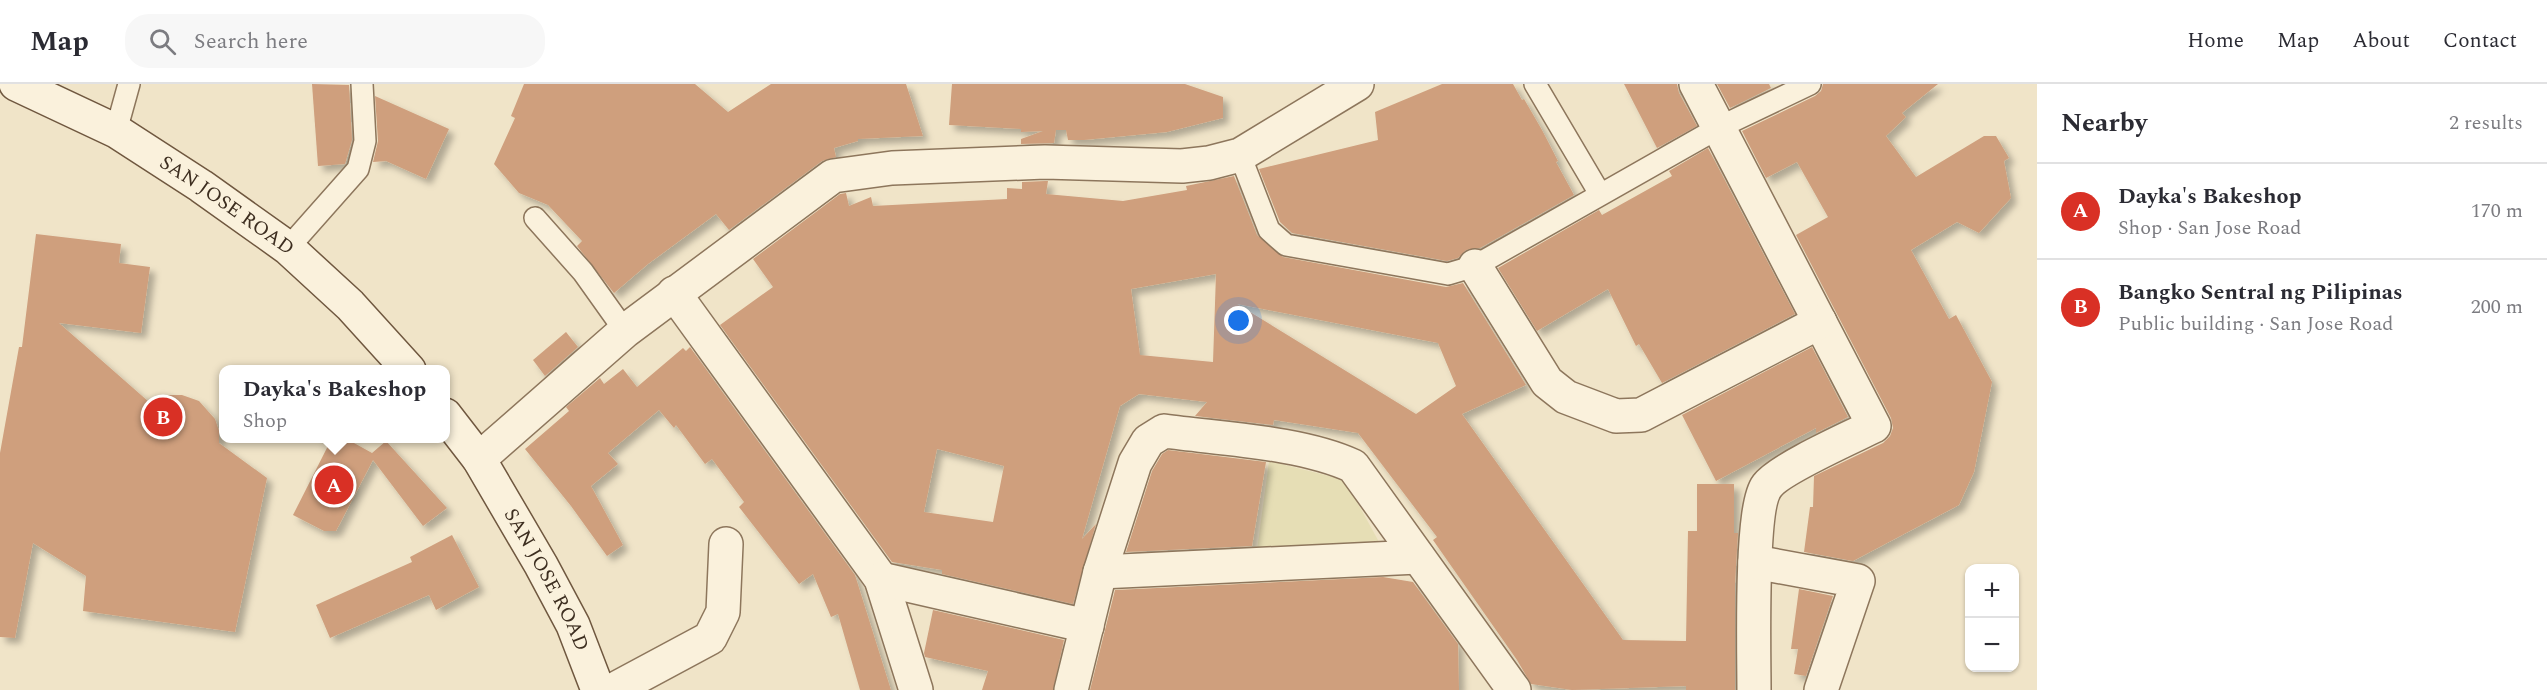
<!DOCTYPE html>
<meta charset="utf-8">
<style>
:root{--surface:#fff;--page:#f7f7f7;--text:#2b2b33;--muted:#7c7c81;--line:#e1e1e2;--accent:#d93025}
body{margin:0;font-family:Spectral,serif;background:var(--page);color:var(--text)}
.controls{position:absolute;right:18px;bottom:18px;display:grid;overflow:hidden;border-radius:12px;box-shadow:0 2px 4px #0004}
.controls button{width:54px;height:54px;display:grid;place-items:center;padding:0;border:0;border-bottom:2px solid var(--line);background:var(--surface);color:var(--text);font:30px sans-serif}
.you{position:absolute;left:1239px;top:237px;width:21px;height:21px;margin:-15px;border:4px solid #fff;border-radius:50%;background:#1a73e8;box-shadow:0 0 0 9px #1a73e833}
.badge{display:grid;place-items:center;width:39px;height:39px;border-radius:50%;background:var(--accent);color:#fff;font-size:20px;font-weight:700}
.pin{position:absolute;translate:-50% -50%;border:3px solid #fff;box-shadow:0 2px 6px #0006}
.popup{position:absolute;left:219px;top:281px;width:231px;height:78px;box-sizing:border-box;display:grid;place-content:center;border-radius:12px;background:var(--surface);filter:drop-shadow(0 2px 4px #0005);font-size:20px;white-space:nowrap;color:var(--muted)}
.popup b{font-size:22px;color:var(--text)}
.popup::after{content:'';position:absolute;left:50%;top:100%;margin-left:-12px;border:12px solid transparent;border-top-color:var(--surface)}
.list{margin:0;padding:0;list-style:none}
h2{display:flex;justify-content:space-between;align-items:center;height:78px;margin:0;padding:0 24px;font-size:26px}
h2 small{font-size:20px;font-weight:400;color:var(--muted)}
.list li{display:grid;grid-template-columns:39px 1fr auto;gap:18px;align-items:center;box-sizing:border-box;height:96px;padding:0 24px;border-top:2px solid var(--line)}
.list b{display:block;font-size:22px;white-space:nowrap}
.list p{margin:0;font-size:20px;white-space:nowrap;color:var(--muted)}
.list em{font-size:20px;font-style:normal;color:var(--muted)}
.icon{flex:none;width:33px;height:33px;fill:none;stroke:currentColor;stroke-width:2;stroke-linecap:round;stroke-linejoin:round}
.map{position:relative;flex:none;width:2037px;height:606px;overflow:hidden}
header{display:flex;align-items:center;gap:36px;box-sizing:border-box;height:84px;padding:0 30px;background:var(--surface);border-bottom:2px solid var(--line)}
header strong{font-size:28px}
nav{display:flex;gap:33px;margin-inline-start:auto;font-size:21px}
.search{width:420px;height:54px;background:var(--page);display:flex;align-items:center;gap:15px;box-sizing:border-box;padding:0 21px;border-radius:24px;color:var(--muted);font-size:22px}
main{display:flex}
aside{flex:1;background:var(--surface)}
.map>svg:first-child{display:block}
</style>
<header>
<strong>Map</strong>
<div class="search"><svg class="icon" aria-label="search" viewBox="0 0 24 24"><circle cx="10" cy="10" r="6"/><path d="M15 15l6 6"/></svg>Search here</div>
<nav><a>Home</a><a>Map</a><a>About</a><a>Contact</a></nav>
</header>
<main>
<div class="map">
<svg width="2037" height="606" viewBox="0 0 2037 606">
<defs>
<filter id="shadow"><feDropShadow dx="5.5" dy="5.5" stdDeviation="3" flood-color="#0004"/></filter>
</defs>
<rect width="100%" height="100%" fill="#f0e4c8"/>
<polygon fill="#e6deb5" points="1269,377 1345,396 1384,467 1257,466"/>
<g fill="#cf9f7d" fill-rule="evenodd" filter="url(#shadow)">
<polygon points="312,0 349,1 352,56 345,80 318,82"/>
<polygon points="524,0 695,0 728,28 771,0 906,0 923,52 858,55 858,57 834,64 836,73 822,77 729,146 716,130 648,180 614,209 577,162 582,157 548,121 519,109 494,80 515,34 511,32"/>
<polygon points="952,0 1185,0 1223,13 1223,34 1167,48 1084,56 1068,56 1066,46 1056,46 1054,59 1021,60 1021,55 1043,47 1021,48 1021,45 949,41"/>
<polygon points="1442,0 1513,0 1522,16 1524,15 1542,46 1558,77 1556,78 1574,111 1480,164 1466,166 1458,174 1447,177 1292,149 1280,138 1259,85 1378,56 1375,28"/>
<polygon points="1624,0 1677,0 1679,9 1697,42 1657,64"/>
<polygon points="1717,0 1769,0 1771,4 1730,24"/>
<polygon points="1823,0 1938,0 1902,29 1906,33 1886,52 1916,93 1984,52 1996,52 2009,74 2004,77 2011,114 1979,149 1957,138 1911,166 1949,235 1956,231 1992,298 1974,388 1959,421 1853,477 1804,468 1810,423 1813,423 1814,392 1883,359 1890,352 1893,344 1891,334 1796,151 1828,133 1797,78 1766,94 1742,47 1815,12 1821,7"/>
<polygon points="375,12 449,45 426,95 386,77 373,78 378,57"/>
<polygon points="1708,64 1795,230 1662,299 1639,260 1636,262 1608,205 1537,247 1498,184 1599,126 1602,131 1672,92 1669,87"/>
<path d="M1234 92 1257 151 1283 173 1446 203 1463 199 1526 301 1462 330 1623 556 1686 557 1688 447H1697V400H1734V449H1738L1735 499V606H1686V602L1572 606 1531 600 1517 576 1433 456 1437 453 1358 349 1274 336 1273 341 1195 332 1207 318 1139 310 1120 322 1082 455 1096 440 1073 520 942 490V486L892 478 720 241 773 203 753 175 840 110 846 109 849 122 871 113 873 122 1007 115V104L1022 105V98L1045 97H1048L1046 110 1123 117 1187 106 1186 102ZM1216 190 1213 278 1140 271 1131 205ZM1237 220 1438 259 1456 302 1416 330ZM937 365 1004 382 993 438 924 428Z"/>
<polygon points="36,150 121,160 119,179 150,183 141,249 59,239 149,318 165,311 182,311 199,317 215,335 219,347 219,359 267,394 235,548 83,527 86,492 33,459 15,554 0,553 0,369 19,263 22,263"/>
<polygon points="566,248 578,263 545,292 533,276"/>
<polygon points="690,263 855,491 891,606 860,606 838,530 831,533 813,490 799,500 739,423 744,418 712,375 705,380 676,341 674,344 659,326 608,369 618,380 591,402 623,461 607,472 571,422 525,365 569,327 566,323 600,294 604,300 623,285 637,303 683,264 686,267"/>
<polygon points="1812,263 1848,333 1816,349 1816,344 1716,397 1682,331"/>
<polygon points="332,354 345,354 372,369 386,357 447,424 423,442 373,376 336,447 324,447 293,431"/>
<polygon points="1168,366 1266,378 1252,462 1126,468 1152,387 1162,370"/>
<polygon points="452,451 479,503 436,526 429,511 330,554 316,521 412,478 410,473"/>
<polygon points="1383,493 1413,498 1458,560 1459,606 1090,606 1115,506"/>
<polygon points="1799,505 1833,512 1806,592 1794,590 1798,565 1791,565"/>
<polygon points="933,526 1064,556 1053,606 982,606 988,587 925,573 924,569"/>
</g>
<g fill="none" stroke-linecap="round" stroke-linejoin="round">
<defs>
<g id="service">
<polyline points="1535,0 1600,110"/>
<polyline points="116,47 129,0"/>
<polyline points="1240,71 1269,146 1286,161 1448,190 1475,182 1720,43 1810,0"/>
<polyline points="535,134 583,188 625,247"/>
<polyline points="288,164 358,85 365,57 362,0"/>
</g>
<g id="minor">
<path d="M1696 0 1874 342C1852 353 1779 385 1767 402 1750 424 1754 571 1754 606"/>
<polyline points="1475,182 1547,298 1566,313 1616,332 1641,331 1820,238"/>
<polyline points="674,209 881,495 916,606"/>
<polyline points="479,375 625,247 833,92 892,84 1045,78 1182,82 1209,79 1240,71 1357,0"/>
<polyline points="1755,478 1858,497 1821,606"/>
<polyline points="1100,488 1418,473"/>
<polyline points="881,495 1087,542"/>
<polyline points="613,606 710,554 723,528 726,460"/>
<path d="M1071 606 1100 488 1135 379 1148 357 1164 347C1222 355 1301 358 1353 382L1514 606"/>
</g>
<g id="secondary">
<path id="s1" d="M16 0 116 47 201 102 288 164 350 221 409 286"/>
<path id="s2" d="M445 331 479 375 541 481 573 541 598 606"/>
</g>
</defs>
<use href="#service" stroke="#8d765c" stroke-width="24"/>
<use href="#minor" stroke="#8d765c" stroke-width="36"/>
<use href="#secondary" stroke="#6f573f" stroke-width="36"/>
<use href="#service" stroke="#faf1dc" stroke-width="21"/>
<use href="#minor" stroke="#faf1dc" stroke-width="33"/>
<use href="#secondary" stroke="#faf1dc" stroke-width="33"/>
</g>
<g text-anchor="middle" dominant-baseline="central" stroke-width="4.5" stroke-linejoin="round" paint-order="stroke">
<g font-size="20" fill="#3d2e20" stroke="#f7eed8">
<text stroke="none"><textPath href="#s1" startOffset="244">SAN JOSE ROAD</textPath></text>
<text stroke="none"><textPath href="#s2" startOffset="194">SAN JOSE ROAD</textPath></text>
</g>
</g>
</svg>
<div class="controls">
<button>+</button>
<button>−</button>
</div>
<div class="you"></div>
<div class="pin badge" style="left:334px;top:401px">A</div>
<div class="popup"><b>Dayka's Bakeshop</b>Shop</div>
<div class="pin badge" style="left:163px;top:333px">B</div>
</div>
<aside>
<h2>Nearby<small>2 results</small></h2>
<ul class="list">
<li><span class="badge">A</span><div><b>Dayka's Bakeshop</b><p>Shop · San Jose Road</p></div><em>170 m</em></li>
<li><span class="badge">B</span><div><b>Bangko Sentral ng Pilipinas</b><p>Public building · San Jose Road</p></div><em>200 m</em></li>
</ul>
</aside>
</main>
